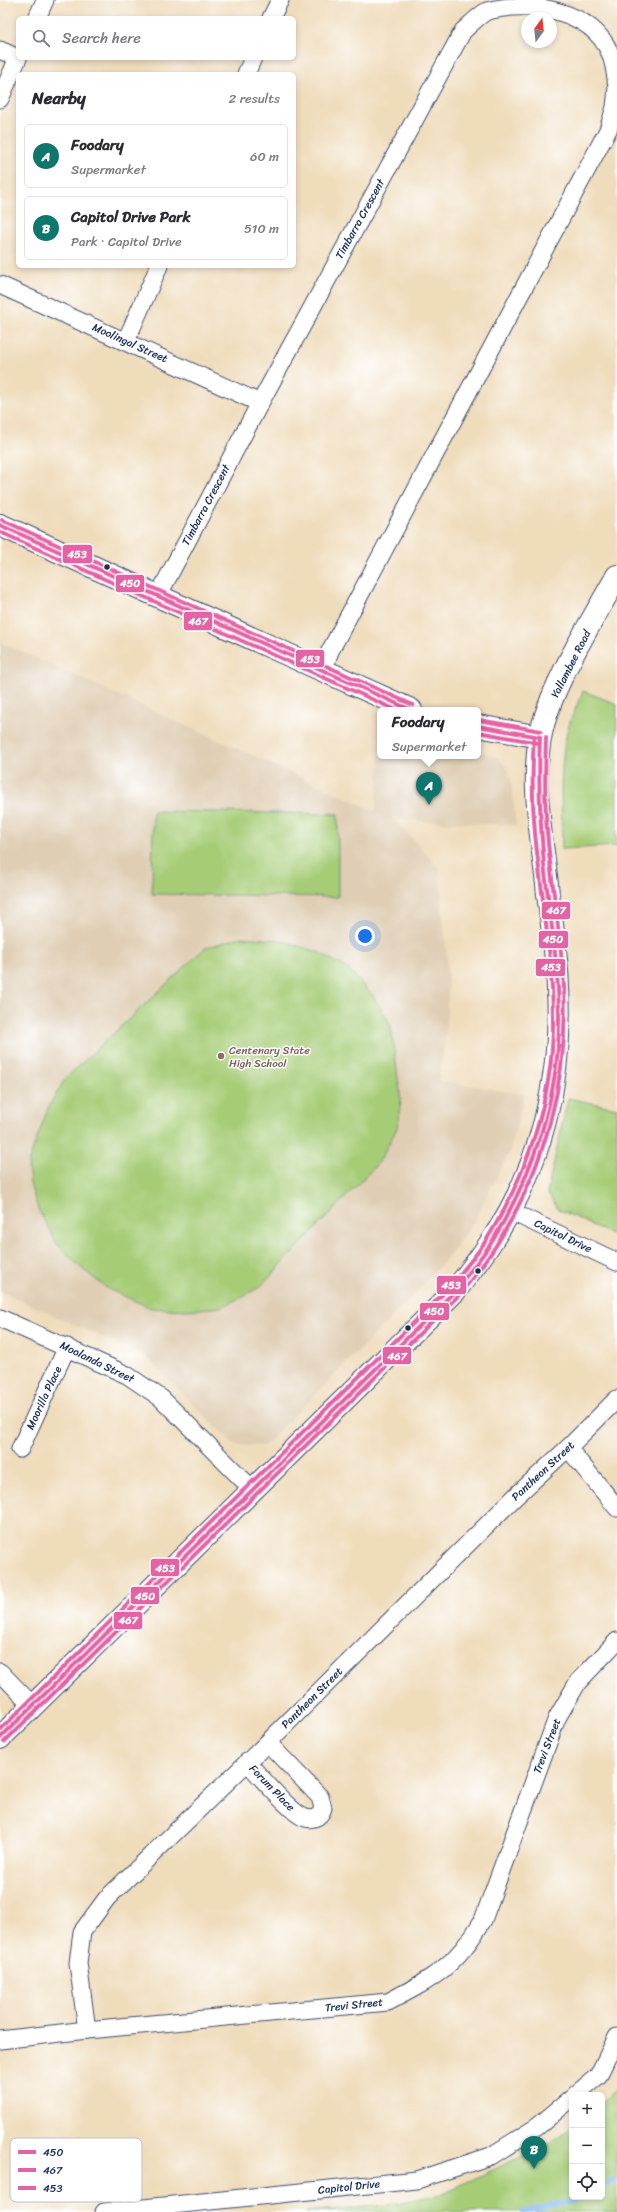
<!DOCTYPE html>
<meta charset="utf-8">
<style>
:root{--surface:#fff;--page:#f7f7f7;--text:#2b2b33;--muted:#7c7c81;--line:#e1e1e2;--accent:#0f766e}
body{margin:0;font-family:Sriracha,sans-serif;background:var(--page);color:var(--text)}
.controls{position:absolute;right:12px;bottom:12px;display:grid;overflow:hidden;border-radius:6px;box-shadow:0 2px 6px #0003}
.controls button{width:36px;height:36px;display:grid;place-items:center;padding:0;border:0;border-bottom:1px solid var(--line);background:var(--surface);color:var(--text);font:20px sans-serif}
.compass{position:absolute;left:521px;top:12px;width:36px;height:36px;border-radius:50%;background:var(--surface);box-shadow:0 2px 6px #0003;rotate:15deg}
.you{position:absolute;left:365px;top:936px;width:14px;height:14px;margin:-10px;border:3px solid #fff;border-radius:50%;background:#1a73e8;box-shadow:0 0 0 6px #1a73e833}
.badge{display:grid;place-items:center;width:26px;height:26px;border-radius:50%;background:var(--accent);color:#fff;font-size:13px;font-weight:700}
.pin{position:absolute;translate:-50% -33px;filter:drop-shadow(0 1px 2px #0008)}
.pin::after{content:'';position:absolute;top:21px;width:14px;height:12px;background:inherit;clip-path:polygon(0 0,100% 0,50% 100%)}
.popup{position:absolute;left:377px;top:707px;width:104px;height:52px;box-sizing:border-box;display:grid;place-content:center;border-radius:6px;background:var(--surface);filter:drop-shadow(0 1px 3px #0005);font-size:13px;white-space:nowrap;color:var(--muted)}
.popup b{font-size:15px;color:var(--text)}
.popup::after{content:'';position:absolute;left:50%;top:100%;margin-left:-8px;border:8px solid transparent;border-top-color:var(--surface)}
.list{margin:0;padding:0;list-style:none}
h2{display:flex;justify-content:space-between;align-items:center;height:52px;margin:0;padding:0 16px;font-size:17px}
h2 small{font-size:13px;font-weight:400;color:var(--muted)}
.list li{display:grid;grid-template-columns:26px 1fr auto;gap:12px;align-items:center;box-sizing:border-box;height:64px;margin:0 8px 8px;padding:0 8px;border:1px solid var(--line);border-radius:6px}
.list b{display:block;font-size:15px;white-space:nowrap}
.list p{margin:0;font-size:13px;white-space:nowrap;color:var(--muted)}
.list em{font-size:13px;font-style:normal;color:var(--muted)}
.icon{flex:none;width:22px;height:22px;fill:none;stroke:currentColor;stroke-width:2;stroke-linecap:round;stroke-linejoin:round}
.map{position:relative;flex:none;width:617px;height:2212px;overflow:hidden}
.search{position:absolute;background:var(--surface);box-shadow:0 2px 6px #0003;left:16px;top:16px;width:280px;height:44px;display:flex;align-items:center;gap:10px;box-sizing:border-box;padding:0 14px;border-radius:6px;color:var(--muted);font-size:15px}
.panel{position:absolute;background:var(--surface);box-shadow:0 2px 6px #0003;left:16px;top:72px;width:280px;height:196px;border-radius:6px}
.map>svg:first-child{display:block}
</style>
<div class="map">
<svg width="617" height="2212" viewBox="0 0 617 2212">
<rect width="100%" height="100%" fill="#fff"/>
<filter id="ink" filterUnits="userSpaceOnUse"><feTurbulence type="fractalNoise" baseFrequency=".025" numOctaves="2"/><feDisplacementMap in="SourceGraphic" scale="8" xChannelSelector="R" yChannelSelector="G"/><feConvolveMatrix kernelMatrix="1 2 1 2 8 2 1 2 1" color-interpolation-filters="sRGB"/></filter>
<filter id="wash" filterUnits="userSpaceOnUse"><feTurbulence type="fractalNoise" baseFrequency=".012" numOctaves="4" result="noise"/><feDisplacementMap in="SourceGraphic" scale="16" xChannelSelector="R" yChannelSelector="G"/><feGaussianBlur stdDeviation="0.9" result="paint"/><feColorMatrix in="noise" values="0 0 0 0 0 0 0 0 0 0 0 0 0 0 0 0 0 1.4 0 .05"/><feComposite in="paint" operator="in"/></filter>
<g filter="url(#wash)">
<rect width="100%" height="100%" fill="#efdcbb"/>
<polygon fill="#dfceb4" points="0,642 376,811 380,746 380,756 478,756 478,752 487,754 498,758 506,767 511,780 516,825 395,820 439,868 447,957 448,994 446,1032 439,1081 525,1094 509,1152 473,1223 447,1258 415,1294 264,1446 235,1445 146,1357 0,1291"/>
<g fill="#a6cc76" stroke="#607e6a">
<path d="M583 691 617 704V846L562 849C562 813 559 776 565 741 568 723 576 707 583 691Z"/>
<polygon points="153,811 338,814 338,897 152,894"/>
<polygon points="241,937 279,940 318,952 347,968 374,997 391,1026 401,1100 397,1128 379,1162 260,1287 222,1307 188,1310 151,1308 108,1289 81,1268 57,1244 38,1209 30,1184 28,1163 48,1108 65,1079 205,948"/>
<polygon points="568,1098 617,1108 617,1237 558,1209 547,1193"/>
<polygon points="617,2088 617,2212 305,2212 387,2205 441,2194 551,2143 572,2126 572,2197 602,2197 602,2102"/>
</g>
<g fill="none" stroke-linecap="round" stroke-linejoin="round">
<g stroke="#83b6f0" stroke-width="5">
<polyline points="602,2187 617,2178"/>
<polyline points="523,2212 586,2197"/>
</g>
</g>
</g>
<g filter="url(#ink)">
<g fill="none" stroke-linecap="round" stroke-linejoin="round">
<defs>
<g id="street">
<polyline points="37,18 45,0"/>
<polyline points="271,18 280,0"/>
<polyline points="0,50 18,58"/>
<polyline points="246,74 253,58"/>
<polyline points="0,99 18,58"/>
<polyline points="0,285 260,403"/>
<polyline points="126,341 159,266"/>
<path d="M158 596 260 403 463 31C471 24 478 16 487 11 529 0 591 9 610 53 615 65 616 76 617 89"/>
<polyline points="323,671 330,651 608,130 615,107 617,89"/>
<polyline points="510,1211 617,1262"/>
<polyline points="0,1318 127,1375 161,1398 253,1490"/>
<polyline points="568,1448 617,1508"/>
<polyline points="20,1449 67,1347"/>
<polyline points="0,1672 33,1706"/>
<path d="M247 1762C259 1775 287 1808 301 1816 310 1821 320 1819 323 1808L320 1797 268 1743"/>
<polyline points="87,2030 78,1963 82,1932 107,1898 261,1749 515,1497 568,1448 617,1399"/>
<path d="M0 2040 87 2030 388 2002C434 1978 456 1966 483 1920L557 1718 578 1682 617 1641"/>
<polyline points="575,2095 598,2076 617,2037"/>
<polyline points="104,2212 417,2180 491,2156 537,2127 572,2098"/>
</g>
<g id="secondary">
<polyline points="0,525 411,710"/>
<polyline points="478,726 540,737"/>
<path d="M0 1738 455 1291C467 1275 480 1259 491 1242 541 1168 563 1077 558 988 557 957 552 925 548 894 543 843 531 788 540 738 550 685 591 624 617 576"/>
</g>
</defs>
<use href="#street" stroke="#3b496c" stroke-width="19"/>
<use href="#secondary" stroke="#3b496c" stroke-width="24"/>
<use href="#street" stroke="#fff" stroke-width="17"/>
<use href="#secondary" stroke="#fff" stroke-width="22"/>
<defs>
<g id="bus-1">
<polyline points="0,525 411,710"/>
<polyline points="478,726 540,737"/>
<path d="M0 1738 455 1291C467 1274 482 1258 493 1240 533 1174 559 1097 559 1020 559 968 550 916 544 864 540 821 538 780 540 737"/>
</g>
<g id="bus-2">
<polyline points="0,532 396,710"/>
<polyline points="478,732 539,743"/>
<path d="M4 1742 459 1295C472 1279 486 1262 497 1244 545 1167 569 1078 564 988 561 935 551 883 547 831 544 800 545 769 546 737"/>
</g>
<g id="bus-3">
<polyline points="2,520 413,705"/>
<polyline points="479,720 541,731"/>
<path d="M0 1730 450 1287C462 1271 476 1256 487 1239 527 1175 554 1095 553 1019 553 957 541 895 535 833 532 801 532 769 534 737"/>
</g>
</defs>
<use href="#bus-1" stroke="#fff" stroke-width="7"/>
<use href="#bus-2" stroke="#fff" stroke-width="7"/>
<use href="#bus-3" stroke="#fff" stroke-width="7"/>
<use href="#bus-1" stroke="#e463a4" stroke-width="4"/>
<use href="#bus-2" stroke="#e463a4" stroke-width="4"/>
<use href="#bus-3" stroke="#e463a4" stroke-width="4"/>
</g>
</g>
<g fill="#1b2f5e" stroke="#fff" stroke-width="1.5">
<circle cx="107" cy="567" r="3.5"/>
<circle cx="478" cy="1271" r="3.5"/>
<circle cx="408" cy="1328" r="3.5"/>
</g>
<circle fill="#8d6e63" stroke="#fff" stroke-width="1.5" cx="221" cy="1056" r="4"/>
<g text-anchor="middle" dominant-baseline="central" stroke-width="3" stroke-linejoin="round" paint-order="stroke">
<g font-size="11" fill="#1b2f5e" stroke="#fff">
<text transform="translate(360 219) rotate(-61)">Timbarra Crescent</text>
<text transform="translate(130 343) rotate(24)">Moolingal Street</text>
<text transform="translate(206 505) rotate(-62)">Timbarra Crescent</text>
<text transform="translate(571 664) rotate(-63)">Yallambee Road</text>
<text transform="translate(563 1236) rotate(26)">Capitol Drive</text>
<text transform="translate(97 1362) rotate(26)">Moolanda Street</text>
<text transform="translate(44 1398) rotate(-65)">Moorilla Place</text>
<text transform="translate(543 1471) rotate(-43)">Pantheon Street</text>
<text transform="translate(312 1698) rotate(-45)">Pantheon Street</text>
<text transform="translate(547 1746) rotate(-69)">Trevi Street</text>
<text transform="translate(272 1788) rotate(46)">Forum Place</text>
<text transform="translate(354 2005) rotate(-6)">Trevi Street</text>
<text transform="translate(349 2187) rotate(-6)">Capitol Drive</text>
</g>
<g font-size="11" fill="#785e54" stroke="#fff" text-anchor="start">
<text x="229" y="1050">Centenary State<tspan x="229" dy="13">High School</tspan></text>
</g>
</g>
<rect x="10" y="2138" width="132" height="64" rx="6" fill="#fff" stroke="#bbc1cf" stroke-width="1"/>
<rect x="18" y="2150" width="18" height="4" fill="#e463a4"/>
<rect x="18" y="2168" width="18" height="4" fill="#e463a4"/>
<rect x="18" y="2186" width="18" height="4" fill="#e463a4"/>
<g font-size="11" fill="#1b2f5e">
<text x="43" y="2156">450</text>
<text x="43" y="2174">467</text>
<text x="43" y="2192">453</text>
</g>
<g stroke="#fff" stroke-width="1.5">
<rect x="62" y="544" width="31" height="20" rx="4" fill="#e463a4"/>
<rect x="115" y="574" width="30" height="19" rx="4" fill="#e463a4"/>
<rect x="183" y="611" width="30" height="20" rx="4" fill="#e463a4"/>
<rect x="295" y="649" width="30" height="19" rx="4" fill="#e463a4"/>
<rect x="541" y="901" width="30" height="19" rx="4" fill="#e463a4"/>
<rect x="538" y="930" width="31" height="19" rx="4" fill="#e463a4"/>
<rect x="535" y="958" width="31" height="19" rx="4" fill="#e463a4"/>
<rect x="436" y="1275" width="31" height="20" rx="4" fill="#e463a4"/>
<rect x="419" y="1302" width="31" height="19" rx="4" fill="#e463a4"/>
<rect x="382" y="1346" width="30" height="19" rx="4" fill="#e463a4"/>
<rect x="150" y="1558" width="30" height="19" rx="4" fill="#e463a4"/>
<rect x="130" y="1586" width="30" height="19" rx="4" fill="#e463a4"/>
<rect x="113" y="1611" width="30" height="19" rx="4" fill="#e463a4"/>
</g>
<g font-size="11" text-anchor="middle" font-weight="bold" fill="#fff">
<text x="77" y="558">453</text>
<text x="130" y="587">450</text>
<text x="198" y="625">467</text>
<text x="310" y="663">453</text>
<text x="556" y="914">467</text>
<text x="553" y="943">450</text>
<text x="551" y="971">453</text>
<text x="451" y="1289">453</text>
<text x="434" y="1315">450</text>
<text x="397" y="1360">467</text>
<text x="165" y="1572">453</text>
<text x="145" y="1600">450</text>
<text x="128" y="1624">467</text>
</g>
</svg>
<div class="controls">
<button>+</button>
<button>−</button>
<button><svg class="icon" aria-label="locate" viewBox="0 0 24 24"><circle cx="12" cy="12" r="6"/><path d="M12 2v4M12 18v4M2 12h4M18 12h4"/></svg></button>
</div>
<svg class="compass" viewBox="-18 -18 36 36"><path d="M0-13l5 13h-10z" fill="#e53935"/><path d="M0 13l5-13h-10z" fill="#7c7c81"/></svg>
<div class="you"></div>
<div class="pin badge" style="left:429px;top:805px">A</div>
<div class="popup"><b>Foodary</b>Supermarket</div>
<div class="pin badge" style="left:534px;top:2169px">B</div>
<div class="search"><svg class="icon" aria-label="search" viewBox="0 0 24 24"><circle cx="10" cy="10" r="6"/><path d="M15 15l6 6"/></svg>Search here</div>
<section class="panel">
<h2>Nearby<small>2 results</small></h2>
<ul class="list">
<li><span class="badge">A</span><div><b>Foodary</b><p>Supermarket</p></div><em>60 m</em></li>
<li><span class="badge">B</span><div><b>Capitol Drive Park</b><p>Park · Capitol Drive</p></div><em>510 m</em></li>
</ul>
</section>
</div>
